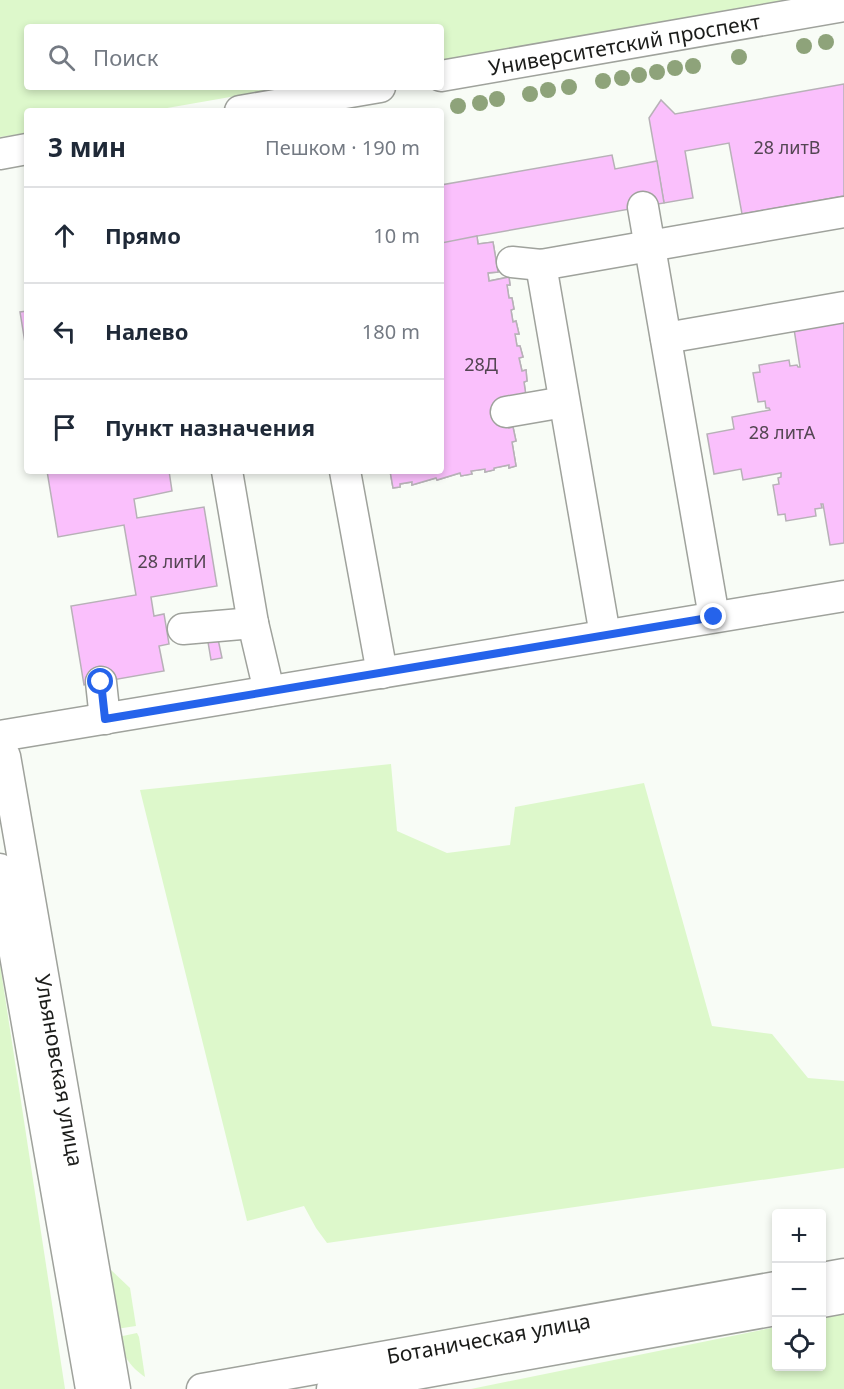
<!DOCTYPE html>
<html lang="ru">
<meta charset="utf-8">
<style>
:root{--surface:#fff;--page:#f2f2f3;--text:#1f2937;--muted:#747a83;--line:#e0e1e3}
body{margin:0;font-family:"Noto Sans",sans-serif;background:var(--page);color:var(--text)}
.controls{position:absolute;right:18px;bottom:18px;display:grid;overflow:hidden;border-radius:6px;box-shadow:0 3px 9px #0003}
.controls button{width:54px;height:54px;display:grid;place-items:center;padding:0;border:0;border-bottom:2px solid var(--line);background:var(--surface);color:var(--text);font:30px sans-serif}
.stop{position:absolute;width:18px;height:18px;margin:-14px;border:4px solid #2563eb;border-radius:50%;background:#fff}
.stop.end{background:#2563eb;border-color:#fff;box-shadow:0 2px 6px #0008}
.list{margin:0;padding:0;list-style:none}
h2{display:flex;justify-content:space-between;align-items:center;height:78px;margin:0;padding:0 24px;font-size:26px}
h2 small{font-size:20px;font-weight:400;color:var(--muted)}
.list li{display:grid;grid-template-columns:39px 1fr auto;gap:18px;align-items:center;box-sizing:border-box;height:96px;padding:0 24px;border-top:2px solid var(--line)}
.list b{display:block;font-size:22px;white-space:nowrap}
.list em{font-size:20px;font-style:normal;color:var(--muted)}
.icon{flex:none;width:33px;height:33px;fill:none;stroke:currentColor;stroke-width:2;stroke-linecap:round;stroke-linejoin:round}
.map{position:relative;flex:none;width:844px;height:1389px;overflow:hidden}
.search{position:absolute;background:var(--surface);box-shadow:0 3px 9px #0003;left:24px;top:24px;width:420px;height:66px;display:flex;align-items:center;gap:15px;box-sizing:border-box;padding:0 21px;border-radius:6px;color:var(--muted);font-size:22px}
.panel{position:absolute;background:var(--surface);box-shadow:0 3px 9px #0003;left:24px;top:108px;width:420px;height:366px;border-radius:6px}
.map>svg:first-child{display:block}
</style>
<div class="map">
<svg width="844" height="1389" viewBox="0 0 844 1389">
<rect width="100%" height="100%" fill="#f8fcf6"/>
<g fill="#ddf8cb">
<polygon points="0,0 786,0 441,60 441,27 27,27 27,87 287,87 150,111 27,111 27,133 0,137"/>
<polygon points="391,764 397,831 447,853 510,845 515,807 644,783 712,1026 772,1034 808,1078 844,1081 844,1168 327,1243 316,1228 304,1206 247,1221 140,790"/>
<polygon points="0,964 65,1389 0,1389"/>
<polygon points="111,1270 130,1288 136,1326 116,1329 106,1271"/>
<polygon points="844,1313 844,1389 471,1389 776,1327 776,1366 822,1366 822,1318"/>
<path d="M137 1333 139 1337 145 1377C129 1366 123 1355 118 1337Z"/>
</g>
<g fill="#fac0fc" stroke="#b7b1b7" stroke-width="1.5">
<polygon points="844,84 844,196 742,214 729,143 685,151 693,198 664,203 649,118 661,100 675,114"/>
<polygon points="612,155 615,169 657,161 664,203 477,236 478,244 493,242 498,272 488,273 489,281 509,277 510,285 507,285 509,298 512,298 514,309 511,310 513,322 516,321 519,334 515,334 517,346 520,346 523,357 519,358 522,371 526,370 527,381 524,382 526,396 505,406 509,428 513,427 516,441 512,442 516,466 509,468 509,465 494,468 494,470 485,472 485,469 471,471 472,474 461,476 460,473 437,480 436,478 412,485 412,482 400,484 400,487 393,488 390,471 441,471 441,185"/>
<polygon points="477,236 478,244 493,242 498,272 488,273 489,281 509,277 510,285 507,285 509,298 512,298 514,309 511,310 513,322 516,321 519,334 515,334 517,346 520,346 523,357 519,358 522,371 526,370 527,381 524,382 526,396 505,406 509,428 513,427 516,441 512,442 516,466 509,468 509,465 494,468 494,470 485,472 485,469 471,471 472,474 461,476 460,473 437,480 436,478 412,485 412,482 400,484 400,487 393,488 390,471 441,471 441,243"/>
<polygon points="27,311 27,355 20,312"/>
<polygon points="844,317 844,543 830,545 823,504 821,504 822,508 815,509 816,516 786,521 785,514 778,515 773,485 779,484 778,478 781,477 781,473 743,480 741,469 714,474 707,434 734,429 732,417 770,410 769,408 766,408 765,401 758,402 753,373 760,372 759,365 789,360 790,366 797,365 798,367 800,367 794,329"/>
<polygon points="47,471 169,471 172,491 134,499 137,518 204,507 217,586 151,597 154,616 164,614 169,644 159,646 164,671 84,685 71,606 136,595 124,525 58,537"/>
<polygon points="218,639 222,658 211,660 208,642"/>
</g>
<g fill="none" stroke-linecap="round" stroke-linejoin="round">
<defs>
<g id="minor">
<path id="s1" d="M441 76 844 6"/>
<polyline points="240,111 380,87"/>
<polyline points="0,154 27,149"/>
<polyline points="643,207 714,617"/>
<polyline points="512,262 541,265 844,212"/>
<polyline points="541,265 605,635"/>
<polyline points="666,338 844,307"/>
<polyline points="506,412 564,402"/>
<polyline points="227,471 253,623 269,691"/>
<polyline points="345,471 382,673"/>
<polyline points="183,629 253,623"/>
<polyline points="101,682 105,719"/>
<polyline points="0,736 844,596"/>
<path id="s2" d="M0 751 5 756 115 1389"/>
<polyline points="0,869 91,1389"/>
<polyline points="822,1278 844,1274"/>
<polyline points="822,1302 844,1298"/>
<path id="s3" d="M202 1389 776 1287"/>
<polyline points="332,1389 776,1310"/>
</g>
</defs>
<use href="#minor" stroke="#9fa29c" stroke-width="33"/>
<use href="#minor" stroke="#fff" stroke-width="30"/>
</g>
<g fill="#8ea37a">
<circle cx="826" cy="42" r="8"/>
<circle cx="804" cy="46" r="8"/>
<circle cx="739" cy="57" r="8"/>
<circle cx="693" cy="66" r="8"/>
<circle cx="675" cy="68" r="8"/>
<circle cx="657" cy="72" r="8"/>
<circle cx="639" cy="75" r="8"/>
<circle cx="622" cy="78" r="8"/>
<circle cx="603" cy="81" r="8"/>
<circle cx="569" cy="87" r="8"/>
<circle cx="548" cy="90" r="8"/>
<circle cx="530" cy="94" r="8"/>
<circle cx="497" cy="99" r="8"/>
<circle cx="480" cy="103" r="8"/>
<circle cx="458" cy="106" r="8"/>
</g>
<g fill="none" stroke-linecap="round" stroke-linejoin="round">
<polyline stroke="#2563eb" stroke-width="8" points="101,682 105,719 714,617"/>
</g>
<g text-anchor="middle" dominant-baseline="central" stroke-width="5" stroke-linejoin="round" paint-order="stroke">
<g font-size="18" fill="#534552">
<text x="787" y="147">28 литВ</text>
<text x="481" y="364">28Д</text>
<text x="782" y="432">28 литА</text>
<text x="172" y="561">28 литИ</text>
</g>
<g font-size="21" fill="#1b1c1a" stroke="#f8fcf6">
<text stroke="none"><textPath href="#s1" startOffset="186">Университетский проспект</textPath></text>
<text stroke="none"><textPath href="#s2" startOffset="326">Ульяновская улица</textPath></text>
<text stroke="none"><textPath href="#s3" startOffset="291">Ботаническая улица</textPath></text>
</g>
</g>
</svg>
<div class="controls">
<button>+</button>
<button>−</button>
<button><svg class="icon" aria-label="locate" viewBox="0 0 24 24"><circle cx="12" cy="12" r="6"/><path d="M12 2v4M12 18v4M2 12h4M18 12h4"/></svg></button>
</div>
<div class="stop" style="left:101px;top:682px"></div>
<div class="stop end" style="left:714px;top:617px"></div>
<div class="search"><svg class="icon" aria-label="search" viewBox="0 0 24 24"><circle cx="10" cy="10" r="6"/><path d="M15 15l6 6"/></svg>Поиск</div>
<section class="panel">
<h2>3 мин<small>Пешком · 190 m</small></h2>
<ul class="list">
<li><svg class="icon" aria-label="ahead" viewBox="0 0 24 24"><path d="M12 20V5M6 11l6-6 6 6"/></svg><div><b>Прямо</b></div><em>10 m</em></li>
<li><svg class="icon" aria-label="left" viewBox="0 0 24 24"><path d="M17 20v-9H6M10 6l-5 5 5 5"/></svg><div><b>Налево</b></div><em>180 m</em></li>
<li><svg class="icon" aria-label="arrive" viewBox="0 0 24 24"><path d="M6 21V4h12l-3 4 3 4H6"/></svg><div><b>Пункт назначения</b></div></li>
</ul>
</section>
</div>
